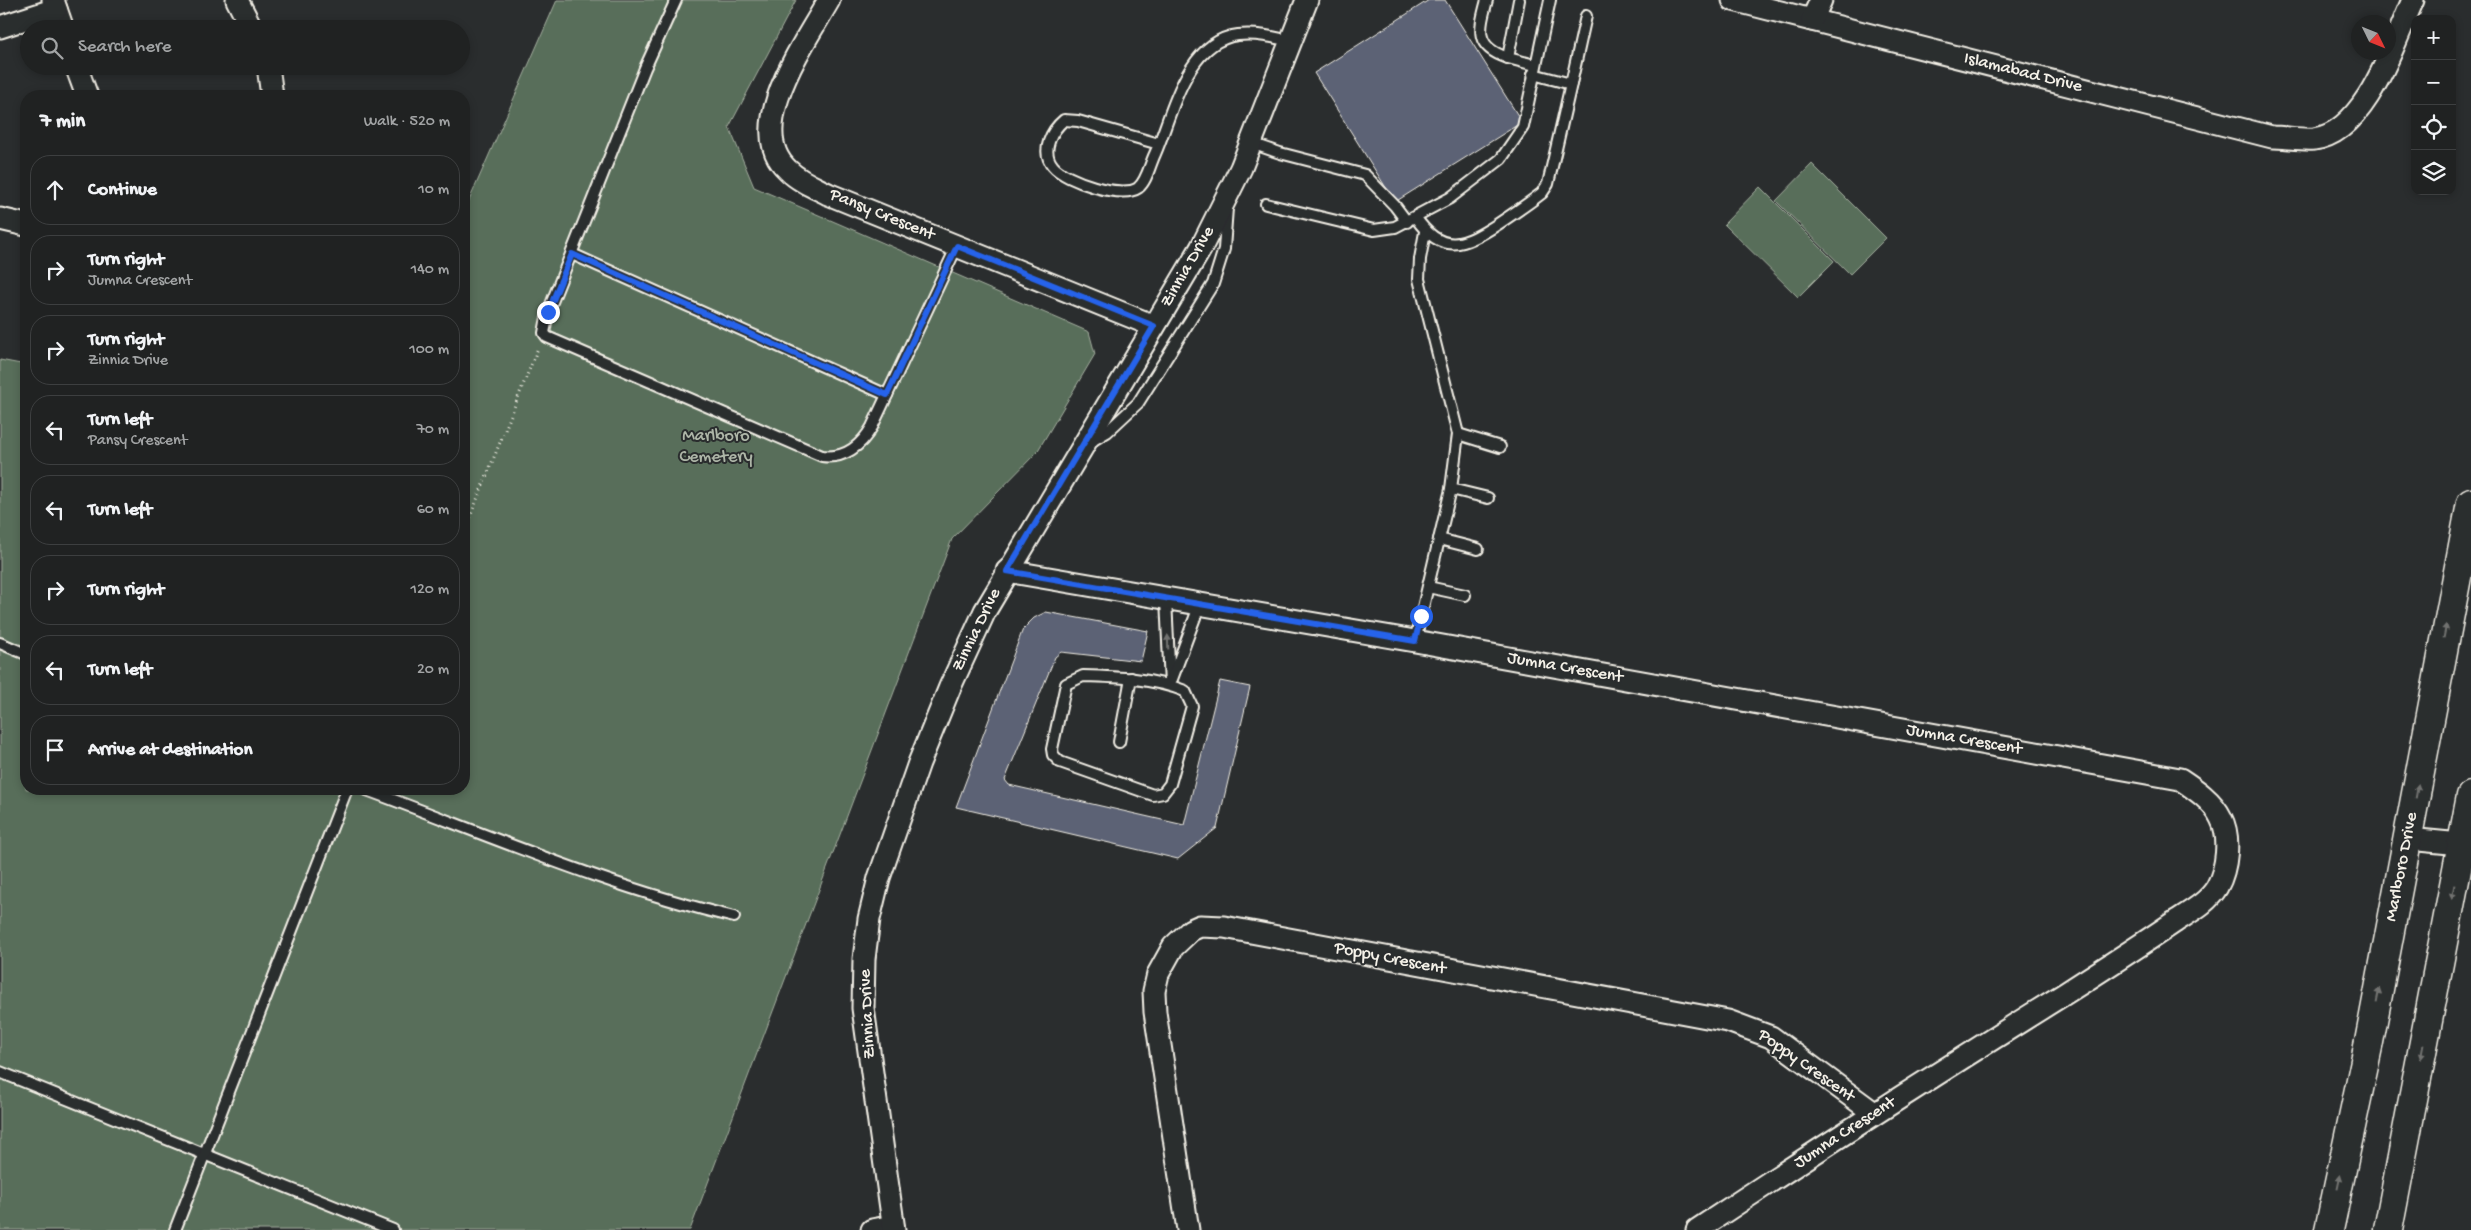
<!DOCTYPE html>
<meta charset="utf-8">
<style>
:root{--surface:#202222;--page:#2d2f2f;--text:#f1f3f6;--muted:#a2a4a5;--line:#3d3f40}
body{margin:0;font-family:"Gochi Hand",sans-serif;background:var(--page);color:var(--text)}
.controls{position:absolute;right:15px;top:15px;display:grid;overflow:hidden;border-radius:10px;box-shadow:0 2px 8px #0003}
.controls button{width:45px;height:45px;display:grid;place-items:center;padding:0;border:0;border-bottom:1px solid var(--line);background:var(--surface);color:var(--text);font:25px sans-serif}
.compass{position:absolute;left:2351px;top:15px;width:45px;height:45px;border-radius:50%;background:var(--surface);box-shadow:0 2px 8px #0003;rotate:133deg}
.stop{position:absolute;width:15px;height:15px;margin:-11px;border:4px solid #2563eb;border-radius:50%;background:#fff}
.stop.end{background:#2563eb;border-color:#fff;box-shadow:0 1px 5px #0008}
.list{margin:0;padding:0;list-style:none}
h2{display:flex;justify-content:space-between;align-items:center;height:65px;margin:0;padding:0 20px;font-size:21px}
h2 small{font-size:16px;font-weight:400;color:var(--muted)}
.list li{display:grid;grid-template-columns:32px 1fr auto;gap:15px;align-items:center;box-sizing:border-box;height:70px;margin:0 10px 10px;padding:0 10px;border:1px solid var(--line);border-radius:20px}
.list b{display:block;font-size:19px;white-space:nowrap}
.list p{margin:0;font-size:16px;white-space:nowrap;color:var(--muted)}
.list em{font-size:16px;font-style:normal;color:var(--muted)}
.icon{flex:none;width:28px;height:28px;fill:none;stroke:currentColor;stroke-width:2;stroke-linecap:round;stroke-linejoin:round}
.map{position:relative;flex:none;width:2471px;height:1230px;overflow:hidden}
.search{position:absolute;background:var(--surface);box-shadow:0 2px 8px #0003;left:20px;top:20px;width:450px;height:55px;display:flex;align-items:center;gap:12px;box-sizing:border-box;padding:0 18px;border-radius:28px;color:var(--muted);font-size:19px}
.panel{position:absolute;background:var(--surface);box-shadow:0 2px 8px #0003;left:20px;top:90px;width:450px;height:705px;border-radius:20px}
.map>svg:first-child{display:block}
</style>
<div class="map">
<svg width="2471" height="1230" viewBox="0 0 2471 1230">
<rect width="100%" height="100%" fill="#2a2d2e"/>
<filter id="ink" filterUnits="userSpaceOnUse"><feTurbulence type="fractalNoise" baseFrequency=".02" numOctaves="2"/><feDisplacementMap in="SourceGraphic" scale="10" xChannelSelector="R" yChannelSelector="G"/><feConvolveMatrix kernelMatrix="1 2 1 2 8 2 1 2 1" color-interpolation-filters="sRGB"/></filter>
<g filter="url(#ink)">
<g fill="#586e5a" stroke="#a6b0a1">
<polygon points="557,0 796,0 729,127 754,187 1089,332 1095,354 1037,452 952,539 690,1230 0,1230 0,360 26,365 26,789 464,789 464,212"/>
<polygon points="1812,164 1886,238 1850,274 1776,201"/>
<polygon points="1760,187 1834,261 1798,297 1724,224"/>
</g>
<g fill="#5c6274" stroke="#f4f1e8">
<polygon points="1429,0 1445,0 1522,122 1395,202 1314,73"/>
<polygon points="1046,612 1148,631 1141,661 1061,652 1055,657 1005,780 1009,785 1184,825 1220,681 1250,687 1217,828 1178,859 956,807 1023,629 1034,618"/>
</g>
<g fill="none" stroke-linecap="round" stroke-linejoin="round">
<defs>
<g id="service">
<path d="M676 0 645 68 548 312 544 333 547 337 822 456C844 459 861 446 872 427L957 246"/>
<path d="M1487 0C1479 30 1474 47 1508 58"/>
<polyline points="1519,0 1508,58 1535,65"/>
<polyline points="1533,74 1571,84 1586,16"/>
<polyline points="1251,143 1280,153 1365,175 1395,206 1407,222"/>
<path d="M1159 144 1078 121 1064 120C1052 130 1040 151 1053 166 1065 181 1122 199 1138 188 1147 181 1150 164 1155 154 1172 115 1186 41 1238 35 1256 33 1273 37 1290 41"/>
<polyline points="1266,204 1374,230 1395,227 1450,198 1501,159 1523,127 1550,0"/>
<path d="M1416 218C1442 256 1464 246 1498 224 1513 214 1528 204 1542 193L1548 184 1571 84"/>
<polyline points="572,254 887,395"/>
<polyline points="1458,434 1500,447"/>
<polyline points="1090,442 1107,432 1138,403 1213,284 1224,249 1227,208"/>
<polyline points="1451,489 1488,498"/>
<polyline points="1439,539 1478,549"/>
<polyline points="1428,587 1465,595"/>
<polyline points="1166,598 1170,685"/>
<polyline points="1415,641 1451,489 1458,434 1419,279 1420,259 1425,232"/>
<polyline points="0,643 26,654"/>
<path d="M1083 676C1118 677 1152 678 1185 691L1192 706 1170 784 1163 793 1153 795 1060 762 1053 755 1052 749 1066 684Z"/>
<polyline points="1172,679 1200,604"/>
<polyline points="1119,742 1131,678"/>
<path d="M364 789C486 834 607 887 734 917"/>
<polyline points="0,1072 393,1230"/>
<polyline points="175,1230 347,789"/>
</g>
<g id="minor">
<polyline points="53,0 63,29"/>
<polyline points="237,0 252,29"/>
<path d="M829 0C806 41 742 129 788 170 799 181 814 187 828 194L1154 326"/>
<path d="M1733 0 2272 137C2285 137 2301 140 2314 139 2366 133 2394 42 2413 0"/>
<polyline points="1812,20 1821,0"/>
<polyline points="0,27 56,9"/>
<polyline points="76,66 87,96"/>
<polyline points="268,66 272,96"/>
<polyline points="0,219 26,225"/>
<path d="M1007 571 1415 641 2180 779C2195 789 2213 801 2221 818 2231 837 2227 869 2217 887 2208 903 2188 913 2173 923 2138 947 2102 970 2066 993 1942 1070 1819 1149 1697 1230"/>
<polyline points="2408,839 2471,845"/>
<polyline points="872,1230 893,1226"/>
<polyline points="894,1230 863,1008 864,959 869,919 879,878 919,763 950,687 985,611 1201,248 1241,168 1307,0"/>
<polyline points="1188,1230 1155,1012 1154,991 1158,974 1173,947 1191,930 1200,926 1224,927 1728,1021 1771,1037 1874,1113"/>
</g>
<g id="secondary">
<polyline points="2329,1230 2369,1042 2471,503"/>
<polyline points="2388,1230 2471,796"/>
</g>
</defs>
<use href="#service" stroke="#f4f1e8" stroke-width="14"/>
<use href="#minor" stroke="#f4f1e8" stroke-width="25"/>
<use href="#secondary" stroke="#f4f1e8" stroke-width="31"/>
<polyline stroke="#f4f1e8" stroke-width="3" stroke-dasharray="1 4" stroke-linecap="butt" points="464,532 538,348"/>
<use href="#service" stroke="#2a2d2e" stroke-width="10"/>
<use href="#minor" stroke="#2a2d2e" stroke-width="21"/>
<use href="#secondary" stroke="#2a2d2e" stroke-width="28"/>
</g>
<defs><path id="oneway-solid" d="M-6-.8H1V-3.2L6.5 0L1 3.2V.8H-6Z" transform="scale(1.25)"/></defs>
<g fill="#71726f">
<use href="#oneway-solid" transform="translate(2445 631) rotate(-79)"/>
<use href="#oneway-solid" transform="translate(1168 642) rotate(-92)"/>
<use href="#oneway-solid" transform="translate(2417 791) rotate(-80)"/>
<use href="#oneway-solid" transform="translate(2453 892) rotate(101)"/>
<use href="#oneway-solid" transform="translate(2378 995) rotate(-79)"/>
<use href="#oneway-solid" transform="translate(2422 1052) rotate(101)"/>
<use href="#oneway-solid" transform="translate(2339 1182) rotate(-78)"/>
</g>
</g>
<g fill="none" stroke-linecap="round" stroke-linejoin="round" filter="url(#ink)">
<polyline stroke="#2563eb" stroke-width="6" points="548,312 572,254 887,395 957,246 1154,326 1007,571 1415,641 1421,616"/>
</g>
<g text-anchor="middle" dominant-baseline="central" stroke-width="4" stroke-linejoin="round" paint-order="stroke">
<g font-size="18" fill="#f4f1e8" stroke="#2a2d2e">
<text transform="translate(2023 73) rotate(14)">Islamabad Drive</text>
<text transform="translate(882 215) rotate(22)">Pansy Crescent</text>
<text transform="translate(1188 267) rotate(-60)">Zinnia Drive</text>
<text transform="translate(977 630) rotate(-64)">Zinnia Drive</text>
<text transform="translate(1565 668) rotate(10)">Jumna Crescent</text>
<text transform="translate(1964 740) rotate(10)">Jumna Crescent</text>
<text transform="translate(2402 867) rotate(-79)">Marlboro Drive</text>
<text transform="translate(1390 959) rotate(11)">Poppy Crescent</text>
<text transform="translate(868 1014) rotate(-93)">Zinnia Drive</text>
<text transform="translate(1806 1066) rotate(35)">Poppy Crescent</text>
<text transform="translate(1845 1133) rotate(-33)">Jumna Crescent</text>
</g>
<g font-size="18" fill="#aeb6a8" stroke="#2a2d2e">
<text x="716" y="436">Marlboro<tspan x="716" dy="21">Cemetery</tspan></text>
</g>
</g>
</svg>
<div class="controls">
<button>+</button>
<button>−</button>
<button><svg class="icon" aria-label="locate" viewBox="0 0 24 24"><circle cx="12" cy="12" r="6"/><path d="M12 2v4M12 18v4M2 12h4M18 12h4"/></svg></button>
<button><svg class="icon" aria-label="layers" viewBox="0 0 24 24"><path d="M12 4l9 5-9 5-9-5zM3 14l9 5 9-5"/></svg></button>
</div>
<svg class="compass" viewBox="-18 -18 36 36"><path d="M0-13l5 13h-10z" fill="#e53935"/><path d="M0 13l5-13h-10z" fill="#a2a4a5"/></svg>
<div class="stop" style="left:1421px;top:616px"></div>
<div class="stop end" style="left:548px;top:312px"></div>
<div class="search"><svg class="icon" aria-label="search" viewBox="0 0 24 24"><circle cx="10" cy="10" r="6"/><path d="M15 15l6 6"/></svg>Search here</div>
<section class="panel">
<h2>7 min<small>Walk · 520 m</small></h2>
<ul class="list">
<li><svg class="icon" aria-label="ahead" viewBox="0 0 24 24"><path d="M12 20V5M6 11l6-6 6 6"/></svg><div><b>Continue</b></div><em>10 m</em></li>
<li><svg class="icon" aria-label="right" viewBox="0 0 24 24"><path d="M7 20v-9h11M14 6l5 5-5 5"/></svg><div><b>Turn right</b><p>Jumna Crescent</p></div><em>140 m</em></li>
<li><svg class="icon" aria-label="right" viewBox="0 0 24 24"><path d="M7 20v-9h11M14 6l5 5-5 5"/></svg><div><b>Turn right</b><p>Zinnia Drive</p></div><em>100 m</em></li>
<li><svg class="icon" aria-label="left" viewBox="0 0 24 24"><path d="M17 20v-9H6M10 6l-5 5 5 5"/></svg><div><b>Turn left</b><p>Pansy Crescent</p></div><em>70 m</em></li>
<li><svg class="icon" aria-label="left" viewBox="0 0 24 24"><path d="M17 20v-9H6M10 6l-5 5 5 5"/></svg><div><b>Turn left</b></div><em>60 m</em></li>
<li><svg class="icon" aria-label="right" viewBox="0 0 24 24"><path d="M7 20v-9h11M14 6l5 5-5 5"/></svg><div><b>Turn right</b></div><em>120 m</em></li>
<li><svg class="icon" aria-label="left" viewBox="0 0 24 24"><path d="M17 20v-9H6M10 6l-5 5 5 5"/></svg><div><b>Turn left</b></div><em>20 m</em></li>
<li><svg class="icon" aria-label="arrive" viewBox="0 0 24 24"><path d="M6 21V4h12l-3 4 3 4H6"/></svg><div><b>Arrive at destination</b></div></li>
</ul>
</section>
</div>
